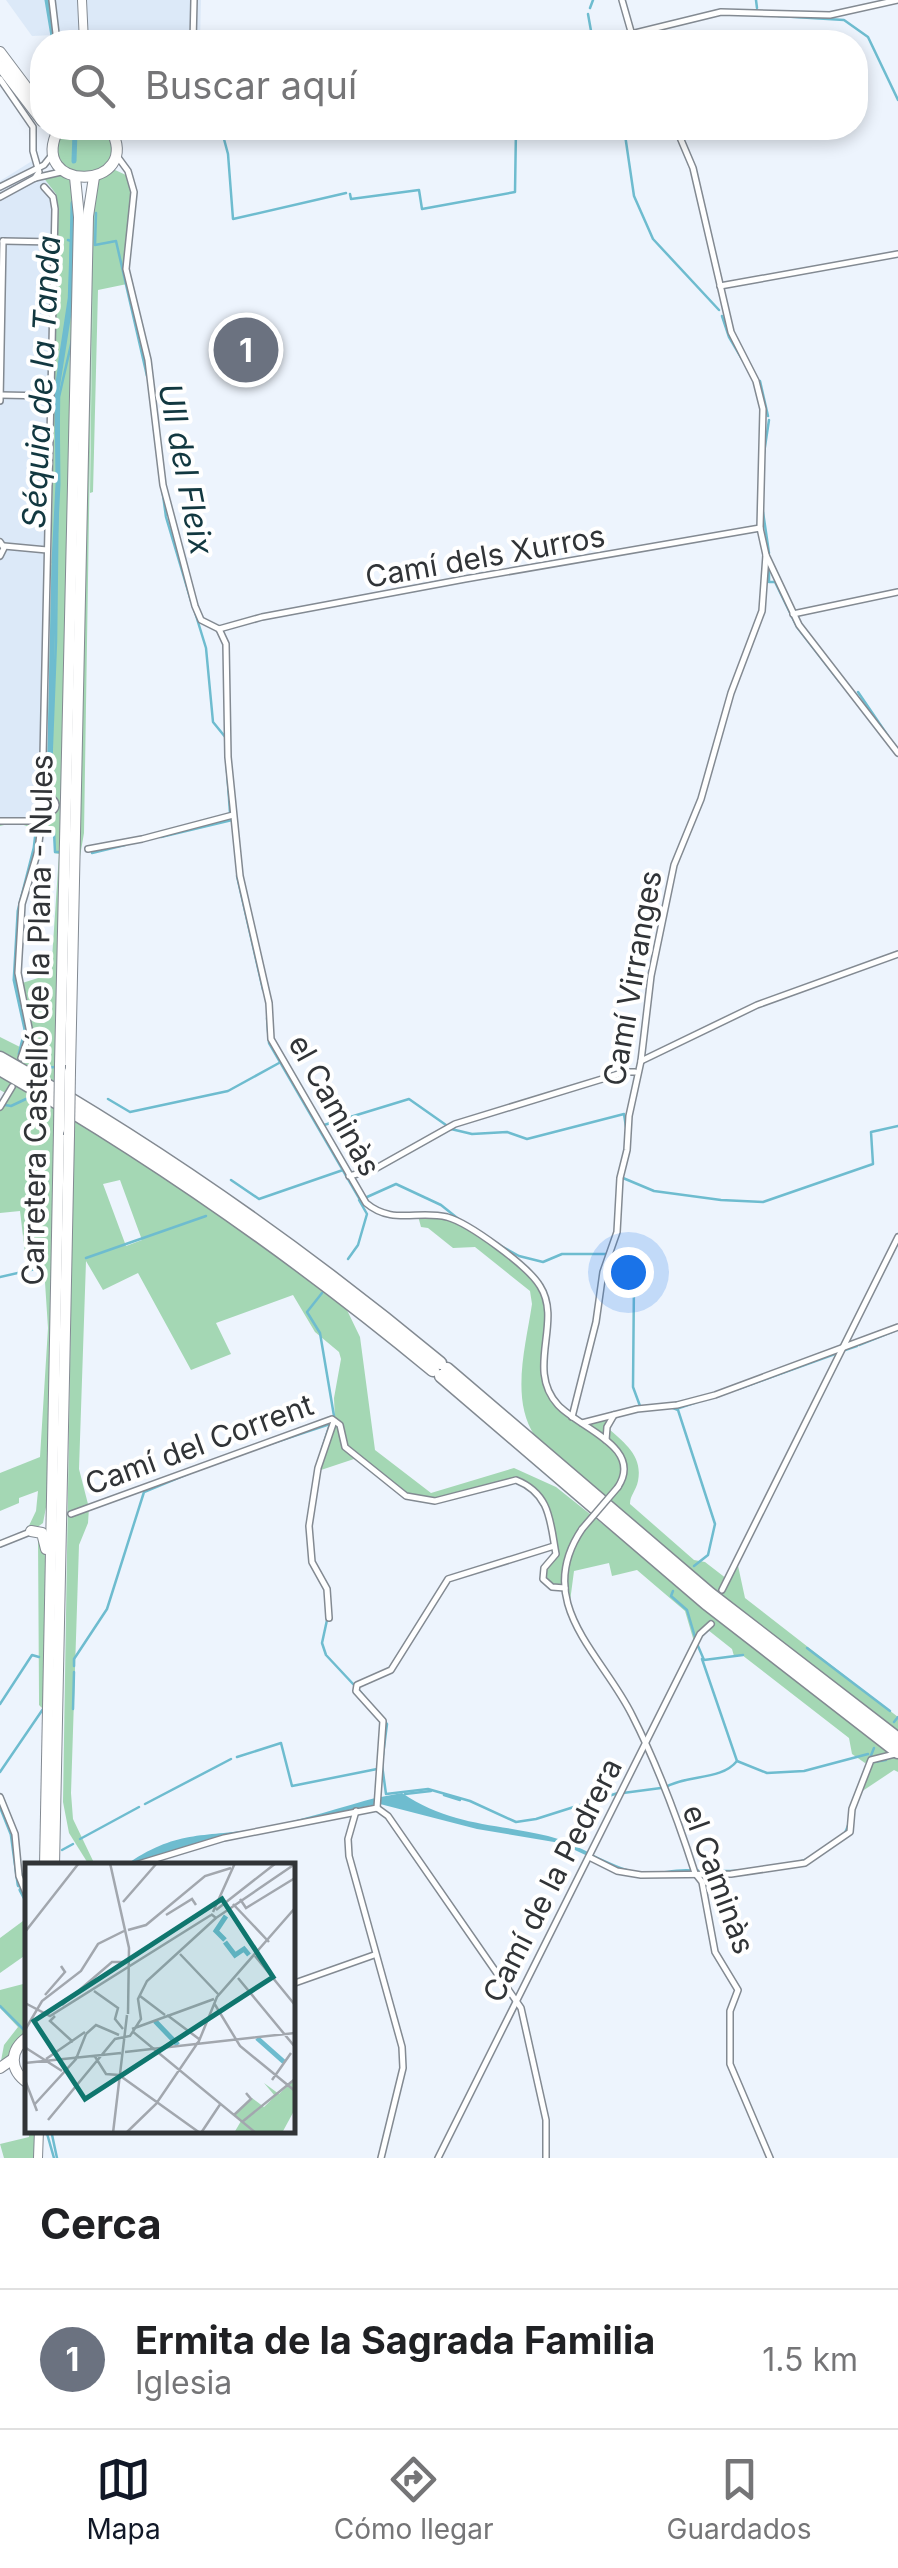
<!DOCTYPE html>
<html lang="es">
<meta charset="utf-8">
<style>
:root{--surface:#fff;--page:#f2f2f2;--text:#202124;--muted:#757577;--line:#e0e0e0;--accent:#111827}
body{margin:0;font-family:Inter,sans-serif;background:var(--page);color:var(--text)}
.you{position:absolute;left:628px;top:1272px;width:35px;height:35px;margin:-25px;border:8px solid #fff;border-radius:50%;background:#1a73e8;box-shadow:0 0 0 15px #1a73e833}
.badge{display:grid;place-items:center;width:65px;height:65px;border-radius:50%;background:var(--accent);color:#fff;font-size:32px;font-weight:700}
.pin{position:absolute;translate:-50% -50%;border:5px solid #fff;box-shadow:0 2px 10px #0006}
.list{margin:0;padding:0;list-style:none}
h2{display:flex;justify-content:space-between;align-items:center;height:130px;margin:0;padding:0 40px;font-size:42px}
h2 small{font-size:32px;font-weight:400;color:var(--muted)}
.list li{display:grid;grid-template-columns:65px 1fr auto;gap:30px;align-items:center;box-sizing:border-box;height:140px;padding:0 40px;border-top:2px solid var(--line)}
.list b{display:block;font-size:38px;white-space:nowrap}
.list p{margin:0;font-size:32px;white-space:nowrap;color:var(--muted)}
.list em{font-size:32px;font-style:normal;color:var(--muted)}
.icon{flex:none;width:55px;height:55px;fill:none;stroke:currentColor;stroke-width:2;stroke-linecap:round;stroke-linejoin:round}
.map{position:relative;flex:none;width:898px;height:2158px;overflow:hidden}
.search{position:absolute;background:var(--surface);box-shadow:0 5px 15px #0003;left:30px;right:30px;top:30px;height:110px;display:flex;align-items:center;gap:25px;box-sizing:border-box;padding:0 35px;border-radius:40px;color:var(--muted);font-size:38px}
.sheet{height:270px;background:var(--surface)}
nav{display:flex;justify-content:space-around;align-items:center;box-sizing:border-box;height:140px;border-top:2px solid var(--line);background:var(--surface);font-size:28px;color:var(--muted)}
nav a{display:grid;justify-items:center;gap:5px}
nav .on{color:var(--accent)}
.map>svg:first-child{display:block}
</style>
<div class="map">
<svg width="898" height="2158" viewBox="0 0 898 2158">
<rect width="100%" height="100%" fill="#edf4fd"/>
<g fill="#dce9f8">
<polygon points="6,0 201,0 200,42 80,42 79,34 32,36"/>
<polygon points="32,161 56,195 58,210 46,791 57,805 44,819 0,820 0,181"/>
</g>
<g fill="#a4d7b4" fill-rule="evenodd">
<path d="M63 128H106C113 144 115 154 103 168L76 174 63 165 56 150Z"/>
<path d="M113 169 128 176C141 211 120 248 127 284L98 290 93 492 90 493 93 261 84 833 78 868 91 210 98 178Z"/>
<path d="M59 174 69 178 77 203 58 1088 0 1055V1037L24 1049 30 1033 19 984 51 974 59 854 54 853V833L41 826 40 835C27 824 18 821 0 826V821L44 819 57 805 47 789 58 210 56 194 43 177Z"/>
<polygon points="0,1072 57,1105 53,1363 47,1502 43,1523 32,1531 44,1540 45,1558 43,1865 40,1865 43,1709 39,1705 39,1696 38,1538 25,1534 36,1511 38,1491 19,1498 19,1503 0,1511 0,1473 40,1457 48,1328 44,1267 27,1270 20,1211 0,1213 0,1107 9,1095 0,1090"/>
<path d="M74 1118 243 1227 346 1308 360 1337 375 1450 431 1493 514 1468 556 1487 776 1662 898 1754V1772L894 1770 858 1794 869 1761 865 1763 852 1754 849 1738 742 1655 734 1656 732 1649 708 1630 695 1645 685 1611 637 1570 612 1576 609 1563 574 1571 569 1609 565 1588 545 1582 542 1574 557 1554C550 1520 552 1495 516 1480L435 1501 406 1496 357 1458 318 1471 335 1421 334 1398 341 1359 339 1352 315 1332 293 1295 216 1323 231 1354 191 1370 138 1273 103 1290 86 1261 79 1469 89 1508 88 1523 79 1545 71 1793 73 1819 95 1865H89L69 1833 63 1802ZM120 1180 142 1240 126 1246 103 1184Z"/>
<path d="M418 1216C429 1217 440 1216 449 1219 477 1228 542 1276 546 1305 551 1336 533 1369 552 1397 559 1407 573 1416 582 1423L614 1415 607 1427C624 1443 643 1455 638 1481 636 1491 630 1495 630 1504L694 1560 705 1562 727 1579 737 1561 745 1598 898 1717V1736L775 1643 535 1436C510 1399 526 1345 532 1304L530 1291 475 1247 453 1248 428 1228 421 1227Z"/>
<polygon points="27,1918 27,1954 0,1973 0,1938"/>
<polygon points="27,1983 27,2034 0,2066 4,2045 18,2027 0,2008 0,1990"/>
<polygon points="29,2131 37,2131 37,2158 4,2158 0,2144 29,2137"/>
</g>
<g fill="#6ebccf">
<path d="M868 1760 856 1795 851 1827 842 1838 800 1862 726 1873 690 1871 648 1874 613 1868 560 1843 477 1829 380 1804 381 1797 402 1793C451 1826 493 1823 548 1836 580 1844 607 1866 640 1872 655 1874 671 1869 686 1869 735 1870 800 1874 840 1838 850 1829 857 1779 868 1760Z"/>
<path d="M379 1797 373 1805 225 1836 124 1866C180 1827 204 1839 265 1827 303 1820 341 1807 379 1797Z"/>
</g>
<g fill="none" stroke-linecap="round" stroke-linejoin="round">
<g stroke="#6ebccf" stroke-width="2.5">
<polyline points="48,0 52,18"/>
<polyline points="756,0 757,8"/>
<polyline points="590,8 593,0"/>
<polyline points="588,14 593,42"/>
<polyline points="778,16 844,20 868,37 898,100"/>
<polyline points="221,128 228,154 233,219 346,193"/>
<polyline points="624,128 634,196 653,239 719,310"/>
<polyline points="350,194 351,199 419,190 422,209 515,192 516,128"/>
<polyline points="96,213 95,245 116,241 147,376"/>
<polyline points="722,316 729,337 742,359"/>
<polyline points="59,365 69,298 71,241 68,240"/>
<polyline points="760,381 768,416"/>
<polyline points="154,429 166,517 191,601"/>
<polyline points="764,453 769,420"/>
<polyline points="763,512 769,553"/>
<polyline points="769,569 769,582 775,582 797,627 839,681"/>
<polyline points="194,609 206,648 213,722 226,738"/>
<polyline points="858,692 888,736"/>
<polyline points="226,756 230,813"/>
<polyline points="50,795 56,641 59,397 72,340"/>
<polyline points="45,827 54,832 55,852 61,852"/>
<polyline points="161,837 232,820"/>
<polyline points="92,853 125,845"/>
<polyline points="237,876 263,990"/>
<polyline points="267,1018 269,1043 359,1198"/>
<polyline points="44,1068 55,1067"/>
<polyline points="108,1099 130,1112 228,1091 279,1063"/>
<polyline points="5,1105 11,1106 26,1099"/>
<polyline points="324,1125 409,1099 446,1125"/>
<polyline points="451,1129 472,1134 507,1132 527,1139 624,1114 626,1127"/>
<polyline points="623,1178 654,1191 721,1200 763,1202 873,1164 871,1132 898,1126"/>
<polyline points="231,1180 259,1199 343,1170"/>
<polyline points="367,1197 396,1184 441,1205 461,1221"/>
<polyline points="501,1246 519,1256 543,1262 562,1254 607,1254"/>
<polyline points="612,1257 606,1272 634,1281 633,1387 640,1406"/>
<polyline points="86,1258 206,1216"/>
<polyline points="348,1259 358,1245 367,1214 359,1200"/>
<polyline points="0,1277 44,1267"/>
<polyline points="322,1293 307,1312 320,1333 334,1416"/>
<polyline points="859,1345 894,1331"/>
<polyline points="845,1350 857,1346"/>
<polyline points="738,1389 835,1354"/>
<polyline points="673,1408 678,1410 715,1524 708,1555 694,1566"/>
<polyline points="679,1408 697,1402"/>
<polyline points="258,1448 330,1424"/>
<polyline points="322,1449 330,1424"/>
<polyline points="673,1591 671,1596 687,1610 695,1637"/>
<polyline points="327,1620 322,1643 326,1655 354,1685"/>
<polyline points="698,1646 704,1660 743,1655"/>
<polyline points="807,1648 890,1711"/>
<polyline points="702,1659 737,1761 767,1773 804,1771 868,1754"/>
<polyline points="74,1666 74,1659 107,1609 144,1492 190,1473"/>
<polyline points="358,1689 369,1702"/>
<polyline points="0,1704 32,1655 39,1657"/>
<polyline points="374,1708 387,1724 383,1755"/>
<polyline points="73,1709 74,1672"/>
<polyline points="894,1722 898,1717"/>
<polyline points="237,1757 281,1743 292,1786 377,1769"/>
<polyline points="870,1758 874,1748"/>
<polyline points="874,1762 886,1760"/>
<polyline points="382,1765 386,1794 428,1789 470,1801 516,1822 536,1819 618,1793"/>
<polyline points="0,1772 43,1709"/>
<path d="M666 1787C687 1774 721 1781 737 1761"/>
<polyline points="623,1793 661,1788"/>
<polyline points="405,1794 431,1791"/>
<polyline points="444,1795 460,1800"/>
<polyline points="145,1804 231,1759"/>
<polyline points="80,1839 139,1807"/>
<polyline points="62,1850 73,1844"/>
<polyline points="36,1866 39,1863"/>
<polyline points="22,1875 28,1871"/>
<polyline points="0,2006 24,2030"/>
<polyline points="46,2130 54,2158"/>
<polyline points="51,2130 57,2158"/>
</g>
<g stroke="#6ebccf" stroke-width="5">
<polyline points="47,0 54,42"/>
<polyline points="74,161 75,132"/>
<polyline points="54,563 58,484 57,389 71,300 73,203"/>
<polyline points="49,792 54,565"/>
<polyline points="20,1054 26,1030 15,980 19,911 35,848 38,822"/>
<polyline points="0,1804 12,1834 19,1885"/>
<polyline points="21,1890 28,1903"/>
</g>
<defs>
<g id="street">
<polyline points="52,0 57,42"/>
<polyline points="622,0 634,42"/>
<polyline points="631,34 721,12 830,15 898,0"/>
<polyline points="193,42 194,0"/>
<polyline points="0,79 33,127 33,151 39,172 35,178"/>
<polyline points="676,128 693,168 731,332 756,381 763,409 760,528 766,555 799,625 898,753"/>
<path d="M117 156 128 171 134 192 126 269 148 360 163 485 195 606 201 620 219 629 226 644 228 757 240 876 269 1003 271 1039 366 1203C392 1225 417 1210 447 1217 469 1223 528 1266 540 1286 563 1322 525 1369 558 1405 579 1428 644 1447 618 1487"/>
<polyline points="0,187 44,165 52,155"/>
<polyline points="0,197 35,178 61,172"/>
<polyline points="3,241 54,242"/>
<polyline points="720,286 898,254"/>
<polyline points="0,395 50,396"/>
<polyline points="0,401 3,241"/>
<polyline points="0,542 4,548 0,556"/>
<polyline points="4,546 47,550"/>
<polyline points="793,614 898,592"/>
<polyline points="219,629 262,617 465,579 760,528"/>
<circle cx="49" cy="805" r="7"/>
<polyline points="42,803 55,209 53,197 44,187"/>
<polyline points="0,821 40,821"/>
<polyline points="88,849 142,839 233,815"/>
<polyline points="21,1058 30,1033 18,973 22,904 38,851 43,808"/>
<polyline points="641,1061 757,1005 898,954"/>
<polyline points="0,1107 12,1087"/>
<polyline points="349,1176 373,1170 455,1124 625,1072 635,1072"/>
<polyline points="572,1417 596,1322 603,1272 617,1232 620,1178 627,1150 629,1116 641,1061 651,976 674,865 701,799 731,693 762,611 766,555"/>
<polyline points="582,1423 637,1409 677,1405 715,1395 898,1327"/>
<polyline points="606,1440 607,1427 614,1415"/>
<path d="M71 1514 332 1419 340 1425 345 1447 406 1496 435 1501 516 1480C551 1494 550 1522 556 1554L544 1568 543 1579 552 1587 565 1588"/>
<path d="M582 1529C532 1603 602 1654 632 1715 657 1764 678 1820 695 1873L702 1882 715 1952 738 1990 730 2011V2064L770 2158"/>
<polyline points="0,1544 30,1532"/>
<polyline points="722,1590 898,1237"/>
<polyline points="329,1618 327,1589 312,1562 309,1526 318,1468 334,1421"/>
<polyline points="0,1797 15,1834 19,1876 28,1898"/>
<polyline points="377,1808 388,1816 521,2008 546,2120 546,2158"/>
<polyline points="377,1808 383,1721 356,1691 357,1685 391,1670 448,1579 554,1546"/>
<polyline points="356,1811 348,1839 349,1856 402,2047 403,2068 381,2158"/>
<polyline points="589,1857 617,1871 641,1875 731,1874 805,1863 850,1832 852,1809 871,1760 895,1754"/>
<polyline points="132,1866 224,1838 377,1808"/>
<polyline points="292,1984 374,1955"/>
<polyline points="438,2158 700,1634 711,1624"/>
</g>
<g id="secondary">
<polyline points="82,0 84,42"/>
<polyline points="38,2158 39,2130"/>
</g>
<g id="primary">
<polyline points="0,52 42,108"/>
<polyline points="0,66 42,121"/>
<path d="M59 128C24 195 146 191 110 128"/>
<polyline points="60,1065 79,217 75,177"/>
<polyline points="70,1071 88,216 94,177"/>
<polyline points="31,1531 42,1533 46,1549"/>
<polyline points="45,1866 59,1130"/>
<polyline points="54,1866 69,1135"/>
<path d="M28 2037C9 2050 9 2070 28 2083"/>
<polyline points="0,2068 13,2059"/>
</g>
<g id="highway">
<path d="M0 1058C156 1146 301 1248 440 1363"/>
<path d="M0 1069C154 1157 296 1257 433 1370"/>
<polyline points="447,1369 710,1594 898,1739"/>
<polyline points="441,1376 706,1603 898,1752"/>
</g>
</defs>
<use href="#street" stroke="#838a92" stroke-width="8"/>
<use href="#secondary" stroke="#838a92" stroke-width="10"/>
<use href="#primary" stroke="#838a92" stroke-width="12"/>
<use href="#highway" stroke="#838a92" stroke-width="15"/>
<use href="#street" stroke="#fff" stroke-width="5"/>
<use href="#secondary" stroke="#fff" stroke-width="8"/>
<use href="#primary" stroke="#fff" stroke-width="10"/>
<use href="#highway" stroke="#fff" stroke-width="12"/>
<defs>
<polyline id="street-bridge" points="582,1529 618,1487"/>
<g id="primary-bridge">
<polyline points="59,1130 60,1065"/>
<polyline points="69,1135 70,1071"/>
</g>
</defs>
<use href="#street-bridge" stroke="#838a92" stroke-width="8" stroke-linecap="butt"/>
<use href="#primary-bridge" stroke="#838a92" stroke-width="12" stroke-linecap="butt"/>
<use href="#street-bridge" stroke="#fff" stroke-width="5"/>
<use href="#primary-bridge" stroke="#fff" stroke-width="10"/>
</g>
<g text-anchor="middle" dominant-baseline="central" stroke-width="8" stroke-linejoin="round" paint-order="stroke">
<g font-size="30" fill="#313437" stroke="#fff">
<text transform="translate(485 556) rotate(-10)">Camí dels Xurros</text>
<text transform="translate(632 978) rotate(-80)">Camí Virranges</text>
<text transform="translate(37 1020) rotate(-89)">Carretera Castelló de la Plana - Nules</text>
<text transform="translate(335 1105) rotate(61)">el Caminàs</text>
<text transform="translate(199 1444) rotate(-20)">Camí del Corrent</text>
<text transform="translate(719 1879) rotate(70)">el Caminàs</text>
<text transform="translate(552 1880) rotate(-63)">Camí de la Pedrera</text>
</g>
<g font-size="32" font-style="italic" fill="#123840" stroke="#fff">
<text transform="translate(41 382) rotate(-87)">Séquia de la Tanda</text>
<text transform="translate(186 469) rotate(79)">Ull del Fleix</text>
</g>
</g>
<g transform="translate(25 1863)">
<rect width="270" height="270" fill="#edf4fd"/>
<path d="M270 216V246L257 270H209L216 258 210 252 227 235 239 244 250 233 239 220 254 231Z" fill="#a4d7b4"/>
<path fill="none" stroke="#6ebccf" stroke-width="5" d="M200 77 191 68 201 53M200 79 210 92 219 86 224 92M130 158 153 182M232 175 259 199"/>
<path fill="none" stroke="#a2a7ae" stroke-width="2.5" d="M85 0 104 85 103 151M215 36 221 45 270 15M98 39 132 0M208 41 244 79M191 47 251 0M188 49 210 0M186 51 191 55 270 1M141 52 167 36 171 42M151 66 177 50M103 67 121 62 180 13 206 5M0 69 54 0M155 91 194 132M230 93 270 142M213 115 270 184M69 128 93 145 90 156 98 166M20 132 40 109 36 103M115 133 140 152M0 140 25 153 186 52M189 140 215 183 270 228M37 142 87 99H102M142 152 174 176M30 153 25 158 48 179M107 166 189 136M0 167 17 138 56 108 73 81 99 68M107 168 231 270M61 171 71 162 94 172M1 185 37 208M100 189 270 170M69 192 81 211 94 212 175 270M21 196 60 169M0 200 96 190M0 217 12 248M247 217 266 190M9 242 51 196 61 171M209 252 226 236 221 230M23 257 90 176 105 173 116 156 113 136 122 118 191 55M217 259 270 216M88 270 102 152M101 270 131 241 174 178 192 134 270 45M176 270 196 240"/>
<path fill="#0f766e" fill-opacity="0.15" stroke="#0f766e" stroke-width="5" d="M197 36 248 114 60 236 9 158Z"/>
<rect width="270" height="270" fill="none" stroke="#313437" stroke-width="5"/>
</g>
</svg>
<div class="you"></div>
<div class="pin badge" style="left:246px;top:350px;background:#6b7280">1</div>
<div class="search"><svg class="icon" aria-label="search" viewBox="0 0 24 24"><circle cx="10" cy="10" r="6"/><path d="M15 15l6 6"/></svg>Buscar aquí</div>
</div>
<section class="sheet">
<h2>Cerca<small></small></h2>
<ul class="list">
<li><span class="badge" style="background:#6b7280">1</span><div><b>Ermita de la Sagrada Familia</b><p>Iglesia</p></div><em>1.5 km</em></li>
</ul>
</section>
<nav>
<a class="on"><svg class="icon" aria-label="map" viewBox="0 0 24 24"><path d="M3 6l6-2 6 2 6-2v14l-6 2-6-2-6 2zM9 4v14M15 6v14"/></svg>Mapa</a>
<a><svg class="icon" aria-label="directions" viewBox="0 0 24 24"><path d="M12 3l9 9-9 9-9-9zM9 14v-3h6M13 9l2 2-2 2"/></svg>Cómo llegar</a>
<a><svg class="icon" aria-label="saved" viewBox="0 0 24 24"><path d="M7 4h10v16l-5-4-5 4z"/></svg>Guardados</a>
</nav>
